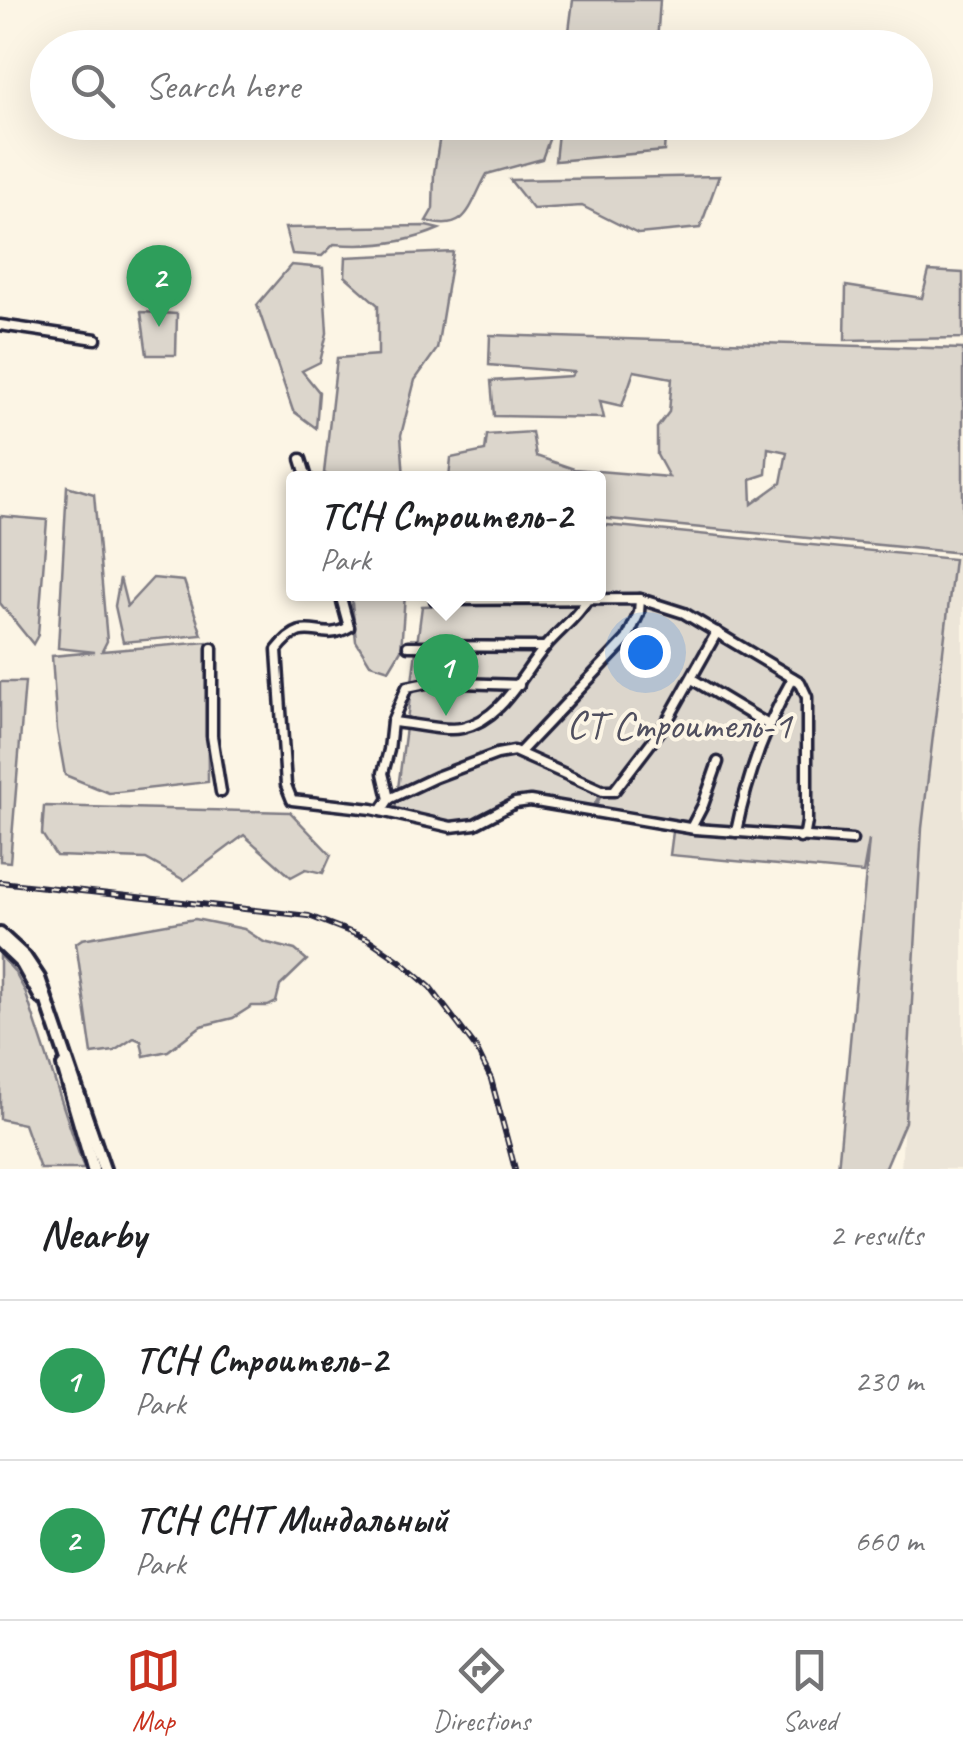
<!DOCTYPE html>
<meta charset="utf-8">
<style>
:root{--surface:#fff;--page:#f2f2f2;--text:#202124;--muted:#757577;--line:#e0e0e0;--accent:#c8321e}
body{margin:0;font-family:Caveat,sans-serif;background:var(--page);color:var(--text)}
.you{position:absolute;left:645px;top:652px;width:35px;height:35px;margin:-25px;border:8px solid #fff;border-radius:50%;background:#1a73e8;box-shadow:0 0 0 15px #1a73e833}
.badge{display:grid;place-items:center;width:65px;height:65px;border-radius:50%;background:var(--accent);color:#fff;font-size:32px;font-weight:700}
.pin{position:absolute;translate:-50% -82px;filter:drop-shadow(0 2px 5px #0008)}
.pin::after{content:'';position:absolute;top:52px;width:35px;height:30px;background:inherit;clip-path:polygon(0 0,100% 0,50% 100%)}
.popup{position:absolute;left:286px;top:471px;width:320px;height:130px;box-sizing:border-box;display:grid;place-content:center;border-radius:10px;background:var(--surface);filter:drop-shadow(0 2px 8px #0005);font-size:32px;white-space:nowrap;color:var(--muted)}
.popup b{font-size:38px;color:var(--text)}
.popup::after{content:'';position:absolute;left:50%;top:100%;margin-left:-20px;border:20px solid transparent;border-top-color:var(--surface)}
.list{margin:0;padding:0;list-style:none}
h2{display:flex;justify-content:space-between;align-items:center;height:130px;margin:0;padding:0 40px;font-size:42px}
h2 small{font-size:32px;font-weight:400;color:var(--muted)}
.list li{display:grid;grid-template-columns:65px 1fr auto;gap:30px;align-items:center;box-sizing:border-box;height:160px;padding:0 40px;border-top:2px solid var(--line)}
.list b{display:block;font-size:38px;white-space:nowrap}
.list p{margin:0;font-size:32px;white-space:nowrap;color:var(--muted)}
.list em{font-size:32px;font-style:normal;color:var(--muted)}
.icon{flex:none;width:55px;height:55px;fill:none;stroke:currentColor;stroke-width:2;stroke-linecap:round;stroke-linejoin:round}
.map{position:relative;flex:none;width:963px;height:1169px;overflow:hidden}
.search{position:absolute;background:var(--surface);box-shadow:0 10px 40px #0002;left:30px;right:30px;top:30px;height:110px;display:flex;align-items:center;gap:25px;box-sizing:border-box;padding:0 35px;border-radius:55px;color:var(--muted);font-size:38px}
.sheet{height:450px;background:var(--surface)}
nav{display:flex;justify-content:space-around;align-items:center;box-sizing:border-box;height:140px;border-top:2px solid var(--line);background:var(--surface);font-size:28px;color:var(--muted)}
nav a{display:grid;justify-items:center;gap:5px}
nav .on{color:var(--accent)}
.map>svg:first-child{display:block}
</style>
<div class="map">
<svg width="963" height="1169" viewBox="0 0 963 1169">
<rect width="100%" height="100%" fill="#fcf5e5"/>
<filter id="ink" filterUnits="userSpaceOnUse"><feTurbulence type="fractalNoise" baseFrequency=".01" numOctaves="2"/><feDisplacementMap in="SourceGraphic" scale="20" xChannelSelector="R" yChannelSelector="G"/><feConvolveMatrix kernelMatrix="1 2 1 2 8 2 1 2 1" color-interpolation-filters="sRGB"/></filter>
<g filter="url(#ink)">
<polygon fill="#ece5d8" points="959,553 963,554 963,1169 901,1169 922,828 954,559"/>
<g fill="#dcd6cc" stroke="#7f7c84" stroke-width="2.5" fill-rule="evenodd">
<polygon points="573,0 660,0 657,43 662,47 567,47"/>
<path d="M442 123V122L555 123 542 159 487 174C469 206 468 234 426 221L433 209 434 173Z"/>
<polygon points="559,123 666,123 664,151 555,161"/>
<polygon points="719,176 700,228 638,234 582,206 533,209 510,180"/>
<path d="M426 226 439 229C405 244 371 247 334 244L322 256 292 254 285 228Z"/>
<polygon points="453,252 437,349 415,380 401,435 404,478 333,478 324,473 337,358 378,355 378,305 345,276 346,257"/>
<polygon points="291,265 323,268 327,333 320,362 302,371 319,392 316,428 293,411 257,305"/>
<polygon points="929,271 963,273 963,338 845,340 846,286 922,298"/>
<polygon points="141,312 177,314 176,355 147,355"/>
<path d="M490 335 963 349V553L599 518 598 478H449L451 458 485 451 487 435 532 432 536 456 574 469 669 477 657 455V428L669 412 672 378 634 371 622 406 600 401 604 418 494 416 491 381 571 376 574 372 489 365ZM768 448 787 452 781 483 752 504 751 479 766 474Z"/>
<polygon points="67,486 94,494 107,641 102,651 207,642 208,782 109,793 65,775 57,730 52,656 95,652 58,648"/>
<polygon points="0,516 47,520 38,635 33,644 0,603"/>
<path d="M607 525 954 559 922 828 905 1122 885 1169H838L869 840 863 873 670 855 674 824 593 811 604 790 515 750 476 761 519 753 527 760 601 792 591 811C569 807 543 798 521 801 505 803 493 815 479 821 451 833 421 820 395 811L422 606 585 601C575 618 560 629 547 643 511 683 507 717 447 729 492 738 522 677 546 648 559 631 577 620 588 601L642 600 582 598 440 604V594H598L599 526Z"/>
<polygon points="120,578 127,606 153,578 184,581 202,635 123,642 115,606"/>
<polygon points="351,594 405,594 401,650 389,670 370,664 356,641"/>
<polygon points="0,682 25,682 10,862 0,861"/>
<polygon points="44,806 290,812 331,855 323,873 306,869 291,877 244,835 184,880 146,859 56,856 42,834"/>
<polygon points="195,919 244,929 264,942 295,950 307,960 280,986 276,1002 268,1006 252,1006 233,1018 201,1026 168,1051 144,1056 141,1041 134,1038 114,1051 92,1054 76,943 82,939"/>
<polygon points="0,955 14,971 25,991 84,1169 40,1169 24,1124 0,1119"/>
</g>
<g fill="none" stroke-linecap="round" stroke-linejoin="round">
<defs>
<g id="minor">
<polyline points="0,325 96,339"/>
<polyline points="301,459 307,478"/>
<path d="M340 594 349 627C318 645 307 611 277 650L286 785 292 800 372 809 451 827 475 824 515 803 530 801 695 829 852 840"/>
<polyline points="435,600 640,599 684,613 800,682 807,697 807,822 805,833 800,838"/>
<polyline points="408,646 545,647"/>
<polyline points="212,648 212,736 221,792"/>
<polyline points="692,679 767,724"/>
<path d="M392 722C411 723 445 732 462 728 503 719 521 675 545 647 559 630 576 619 587 600"/>
<polyline points="520,752 627,639 639,613 640,599"/>
<polyline points="389,799 383,773 389,750 392,722 407,687 431,682 519,685"/>
<polyline points="381,811 389,799 436,777 497,754 514,751 603,791 614,791 666,723 717,632"/>
<polyline points="691,828 703,805 718,762"/>
<path d="M736 832C747 777 765 727 793 678"/>
</g>
<g id="major">
<polyline points="0,934 25,957 39,978 104,1169"/>
<polyline points="0,943 22,964 41,998"/>
<polyline points="63,1066 93,1169"/>
</g>
</defs>
<use href="#minor" stroke="#22223b" stroke-width="15"/>
<use href="#major" stroke="#22223b" stroke-width="18"/>
<use href="#minor" stroke="#fcf5e5" stroke-width="8"/>
<use href="#major" stroke="#fcf5e5" stroke-width="10"/>
<defs>
<polyline id="rail" points="0,882 309,916 368,939 400,961 430,987 476,1048 491,1079 515,1169"/>
</defs>
<use href="#rail" stroke="#22223b" stroke-width="6"/>
<use href="#rail" stroke="#fcf5e5" stroke-width="2.5" stroke-dasharray="8" stroke-linecap="butt"/>
</g>
</g>
<g text-anchor="middle" dominant-baseline="central" stroke-width="8" stroke-linejoin="round" paint-order="stroke">
<g font-size="40" fill="#504f5f" stroke="#fcf5e5">
<text x="679" y="725">СТ Строитель-1</text>
</g>
</g>
</svg>
<div class="you"></div>
<div class="pin badge" style="left:446px;top:716px;background:#2e9e5b">1</div>
<div class="popup"><b>ТСН Строитель-2</b>Park</div>
<div class="pin badge" style="left:159px;top:327px;background:#2e9e5b">2</div>
<div class="search"><svg class="icon" aria-label="search" viewBox="0 0 24 24"><circle cx="10" cy="10" r="6"/><path d="M15 15l6 6"/></svg>Search here</div>
</div>
<section class="sheet">
<h2>Nearby<small>2 results</small></h2>
<ul class="list">
<li><span class="badge" style="background:#2e9e5b">1</span><div><b>ТСН Строитель-2</b><p>Park</p></div><em>230 m</em></li>
<li><span class="badge" style="background:#2e9e5b">2</span><div><b>ТСН СНТ Миндальный</b><p>Park</p></div><em>660 m</em></li>
</ul>
</section>
<nav>
<a class="on"><svg class="icon" aria-label="map" viewBox="0 0 24 24"><path d="M3 6l6-2 6 2 6-2v14l-6 2-6-2-6 2zM9 4v14M15 6v14"/></svg>Map</a>
<a><svg class="icon" aria-label="directions" viewBox="0 0 24 24"><path d="M12 3l9 9-9 9-9-9zM9 14v-3h6M13 9l2 2-2 2"/></svg>Directions</a>
<a><svg class="icon" aria-label="saved" viewBox="0 0 24 24"><path d="M7 4h10v16l-5-4-5 4z"/></svg>Saved</a>
</nav>
